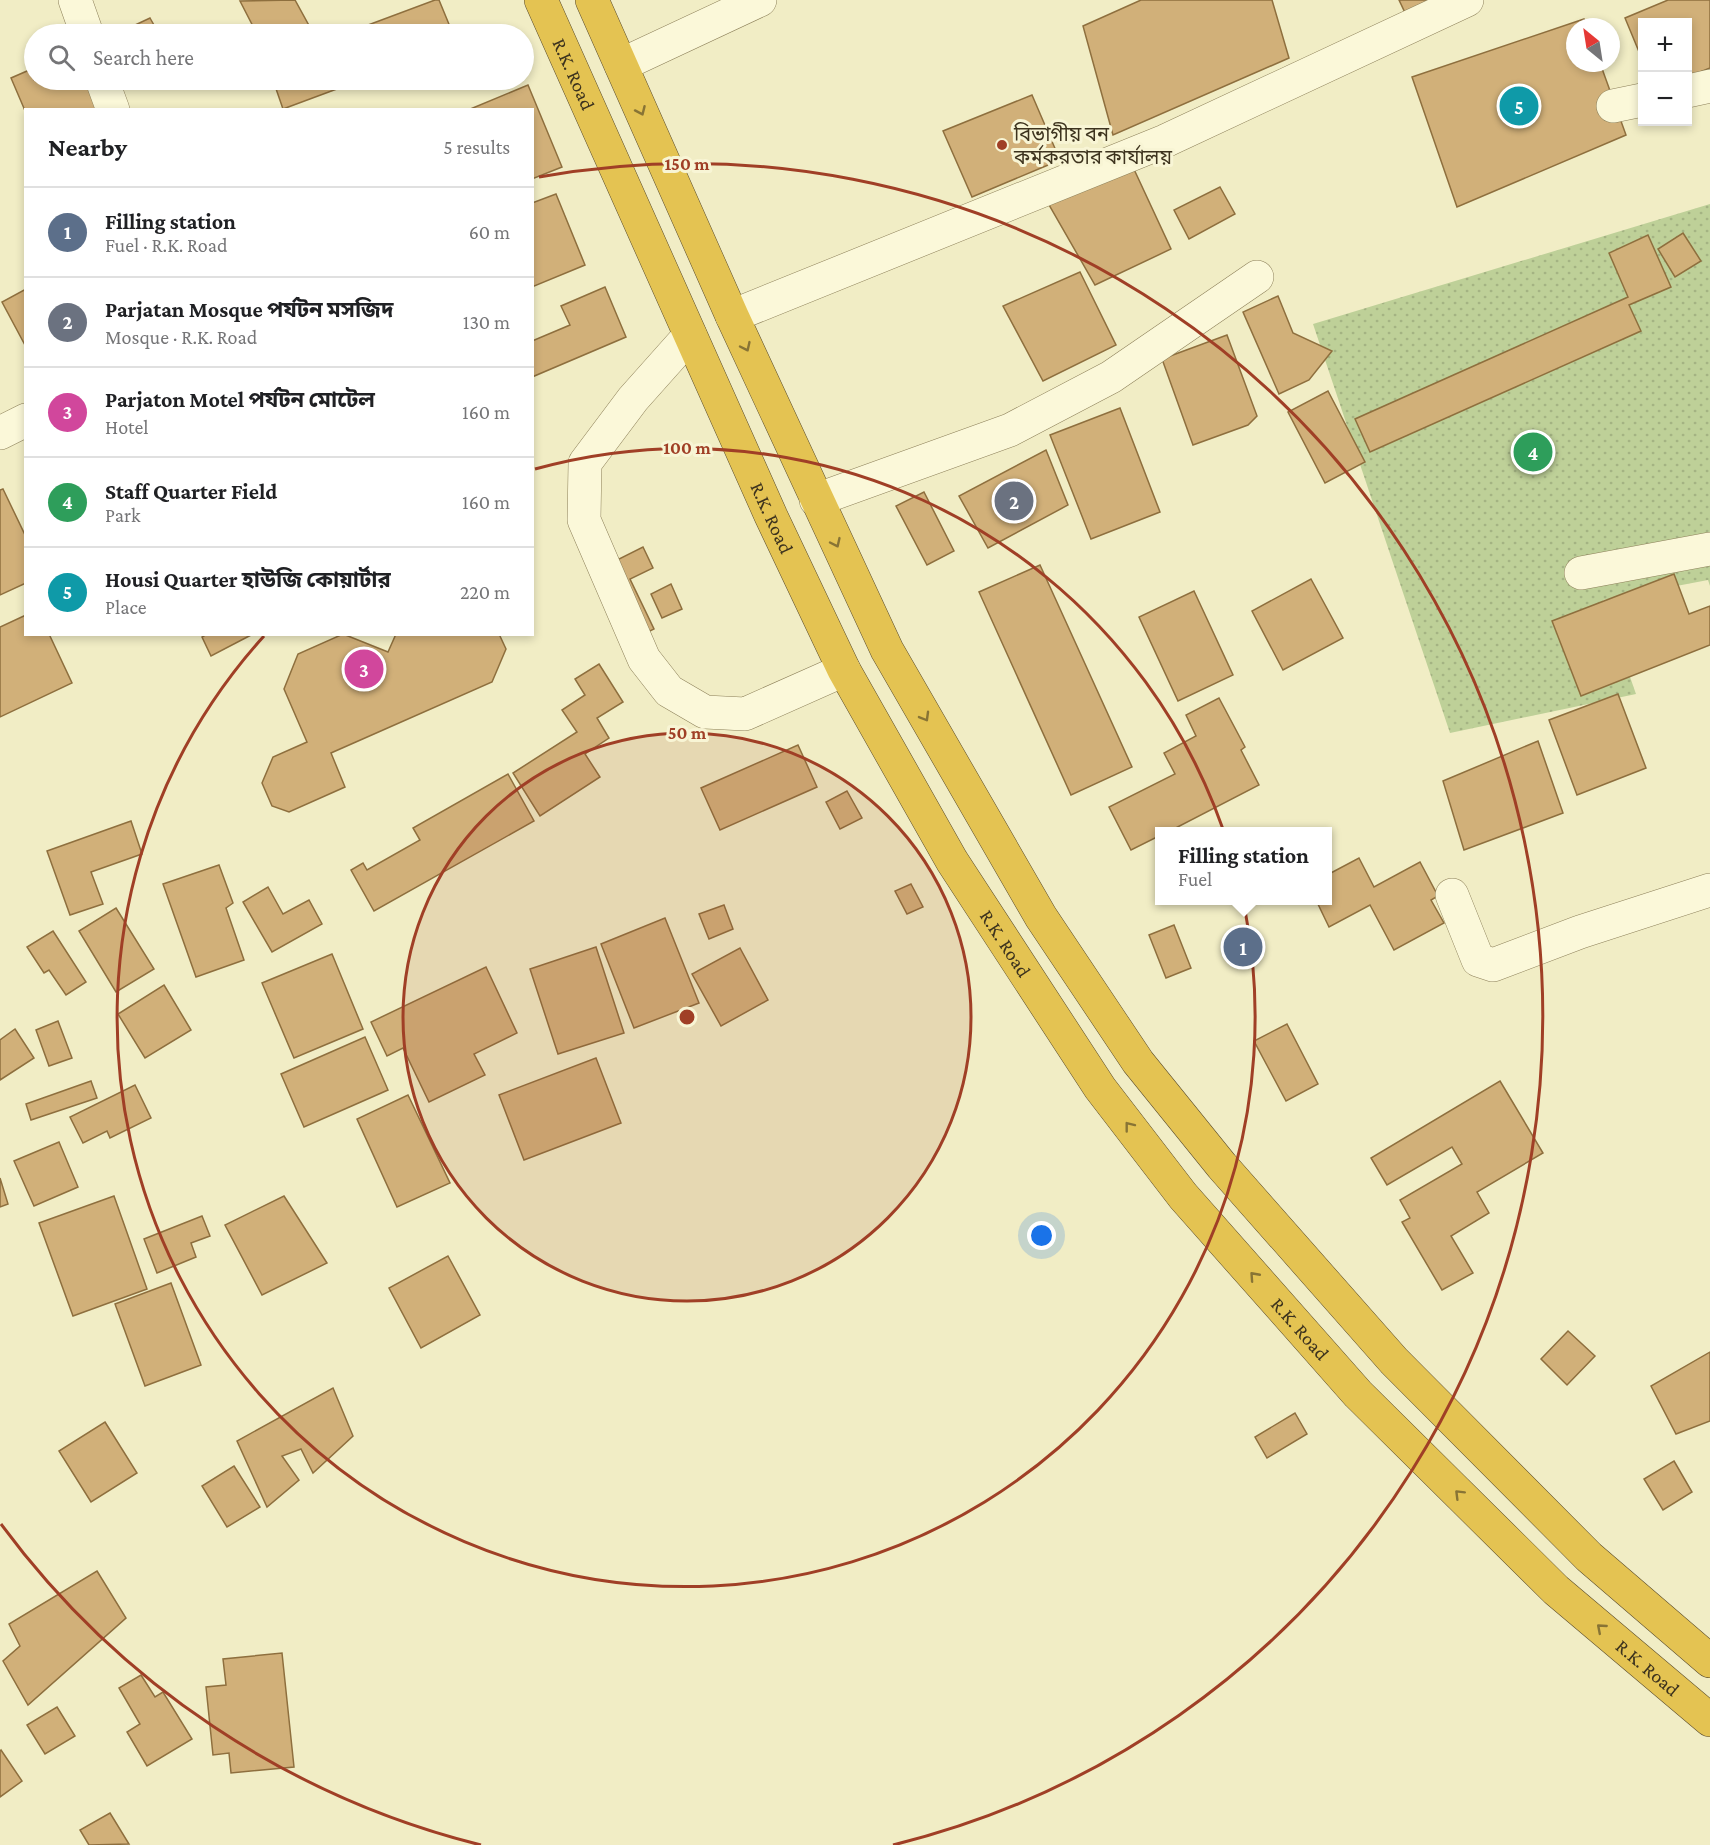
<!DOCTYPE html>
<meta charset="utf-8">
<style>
:root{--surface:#fff;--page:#f6f6f6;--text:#202124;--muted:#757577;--line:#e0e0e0;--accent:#a03f26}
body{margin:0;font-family:"Crimson Pro","Noto Sans Bengali",serif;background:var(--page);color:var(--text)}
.controls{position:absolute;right:18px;top:18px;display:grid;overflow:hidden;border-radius:0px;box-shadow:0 3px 9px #0003}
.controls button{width:54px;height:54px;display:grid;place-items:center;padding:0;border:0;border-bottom:2px solid var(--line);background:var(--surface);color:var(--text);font:30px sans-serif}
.compass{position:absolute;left:1566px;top:18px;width:54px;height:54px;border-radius:50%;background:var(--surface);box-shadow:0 3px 9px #0003;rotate:330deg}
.you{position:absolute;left:1042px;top:1236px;width:21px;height:21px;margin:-15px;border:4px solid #fff;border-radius:50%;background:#1a73e8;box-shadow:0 0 0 9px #1a73e833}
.badge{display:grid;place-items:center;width:39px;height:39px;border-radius:50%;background:var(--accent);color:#fff;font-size:20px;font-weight:700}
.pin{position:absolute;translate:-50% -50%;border:3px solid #fff;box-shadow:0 2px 6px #0006}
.popup{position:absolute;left:1155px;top:827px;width:177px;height:78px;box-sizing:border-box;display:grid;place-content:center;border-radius:0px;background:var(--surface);filter:drop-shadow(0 2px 4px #0005);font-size:20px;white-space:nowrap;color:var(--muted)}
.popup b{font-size:22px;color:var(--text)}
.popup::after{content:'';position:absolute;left:50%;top:100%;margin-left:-12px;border:12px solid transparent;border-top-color:var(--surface)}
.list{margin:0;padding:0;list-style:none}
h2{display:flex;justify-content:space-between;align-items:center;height:78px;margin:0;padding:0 24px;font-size:26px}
h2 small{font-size:20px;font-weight:400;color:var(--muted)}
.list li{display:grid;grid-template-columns:39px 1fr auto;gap:18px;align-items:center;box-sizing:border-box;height:90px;padding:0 24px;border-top:2px solid var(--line)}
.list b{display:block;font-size:22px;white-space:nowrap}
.list p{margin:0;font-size:20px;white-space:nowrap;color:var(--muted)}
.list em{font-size:20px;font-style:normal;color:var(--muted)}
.icon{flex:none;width:33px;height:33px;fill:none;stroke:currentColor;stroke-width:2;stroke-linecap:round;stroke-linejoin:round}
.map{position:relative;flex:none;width:1710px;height:1845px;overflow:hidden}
.search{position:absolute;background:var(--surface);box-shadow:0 3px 9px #0003;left:24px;top:24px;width:510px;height:66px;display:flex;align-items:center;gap:15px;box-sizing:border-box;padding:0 21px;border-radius:33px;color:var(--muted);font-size:22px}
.panel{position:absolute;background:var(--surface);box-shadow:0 3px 9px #0003;left:24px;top:108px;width:510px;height:528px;border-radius:0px}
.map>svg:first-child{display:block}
</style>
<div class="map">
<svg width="1710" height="1845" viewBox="0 0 1710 1845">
<defs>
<pattern id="green-dots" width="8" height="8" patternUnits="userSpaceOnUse" patternTransform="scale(1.5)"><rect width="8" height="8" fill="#bed098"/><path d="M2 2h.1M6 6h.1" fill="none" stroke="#a4b383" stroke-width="1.8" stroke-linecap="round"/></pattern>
</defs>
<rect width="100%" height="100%" fill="#f1edc5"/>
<polygon fill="url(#green-dots)" points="1710,204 1710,586 1708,580 1603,600 1636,694 1450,733 1313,324"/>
<g fill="#d1b079" stroke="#8e6f3e" stroke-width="1.5">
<polygon points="295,0 312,31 306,34 257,34 240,1"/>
<polygon points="435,0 439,0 453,34 344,34"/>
<polygon points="1141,0 1272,0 1289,58 1113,135 1083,26"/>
<polygon points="1399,0 1447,0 1408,19"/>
<polygon points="1668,0 1710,0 1710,68 1688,77 1688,22 1642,22 1642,59 1625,18"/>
<polygon points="150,18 159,34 116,34"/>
<polygon points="1584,19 1587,27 1575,27 1575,63 1600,63 1626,135 1457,207 1412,77"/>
<polygon points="34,68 34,80 94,80 107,110 26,110 26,113 11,78"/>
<polygon points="273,80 361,80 283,109"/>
<polygon points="528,85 562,167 532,179 532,110 468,110"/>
<polygon points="1032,95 1060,160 972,197 943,131"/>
<polygon points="1132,165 1171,249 1095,285 1048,203"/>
<polygon points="1220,187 1235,214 1189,239 1174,210"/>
<polygon points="556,194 585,265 532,287 532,203"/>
<polygon points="1683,233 1701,261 1675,277 1658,249"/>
<polygon points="1648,235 1671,287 1629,305 1641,331 1370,452 1355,419 1628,297 1609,253"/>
<polygon points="1080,272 1116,345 1043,381 1003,306"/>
<polygon points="605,287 626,337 532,377 532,341 570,325 561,306"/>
<polygon points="26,289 26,347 2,302"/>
<polygon points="1278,296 1293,333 1332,351 1309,380 1279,394 1243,312"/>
<polygon points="1227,335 1257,416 1248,425 1193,445 1162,359"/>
<polygon points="1328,391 1365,462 1325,483 1288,412"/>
<polygon points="1120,408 1160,512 1091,539 1050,435"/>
<polygon points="1046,450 1068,505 988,548 959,496"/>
<polygon points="3,489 26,537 26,583 0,595 0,490"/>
<polygon points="924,492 954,551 927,565 896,506"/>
<polygon points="643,547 653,568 630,579 654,629 630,641 595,571"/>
<polygon points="1040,565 1132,767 1071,795 979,592"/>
<polygon points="1674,574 1689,614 1710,606 1710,645 1581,696 1552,621"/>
<polygon points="1311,579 1343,638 1283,670 1252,611"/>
<polygon points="671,584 682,609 662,618 651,594"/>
<polygon points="1194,591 1233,675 1178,701 1139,617"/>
<polygon points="26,615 26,634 49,634 72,683 0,717 0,627"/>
<polygon points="207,634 253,634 211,656 202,637"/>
<polygon points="343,634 388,652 396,634 499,634 506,649 492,682 331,753 345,787 289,812 272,806 262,783 273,757 307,742 284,689 298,654"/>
<polygon points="599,664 623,702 597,718 609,738 585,754 600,777 540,816 513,773 577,732 562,710 585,695 575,679"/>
<polygon points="1618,694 1646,768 1577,795 1549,720"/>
<polygon points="1219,698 1245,747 1241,750 1259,785 1168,832 1159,832 1159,836 1131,850 1109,807 1175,774 1164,753 1196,736 1186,715"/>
<polygon points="1538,741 1563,813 1464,850 1443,781"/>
<polygon points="798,745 817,787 720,830 701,788"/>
<polygon points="508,774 534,821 374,911 351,870 363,863 367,870 420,840 413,828"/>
<polygon points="847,791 862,818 840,829 826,802"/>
<polygon points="131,821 142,854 91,872 103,904 70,915 47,851"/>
<polygon points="1359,858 1374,887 1420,862 1438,896 1431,900 1444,923 1394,950 1370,905 1329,927 1316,900 1327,900 1327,875"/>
<polygon points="219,865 233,903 226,908 244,960 196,977 163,884"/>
<polygon points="911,884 923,907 907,914 895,891"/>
<polygon points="268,887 283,914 309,900 322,924 272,952 243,902"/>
<polygon points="724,905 733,929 709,939 699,914"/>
<polygon points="116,908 154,969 116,992 79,931"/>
<polygon points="665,918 699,1003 634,1028 601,944"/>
<polygon points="1174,925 1191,968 1166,978 1149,935"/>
<polygon points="53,931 86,982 66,995 49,970 44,973 27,947"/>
<polygon points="596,947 624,1033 558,1054 530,969"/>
<polygon points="740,948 768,1000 721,1026 692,974"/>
<polygon points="332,954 363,1029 294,1058 262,983"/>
<polygon points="486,967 517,1033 474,1054 485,1075 429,1102 403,1048 387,1056 371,1022"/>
<polygon points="164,985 191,1030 145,1058 118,1014"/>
<polygon points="58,1021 72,1058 49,1066 36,1030"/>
<polygon points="1287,1024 1318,1084 1286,1101 1254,1041"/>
<polygon points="15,1029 34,1058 0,1080 0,1040"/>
<polygon points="365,1037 388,1090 304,1127 281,1074"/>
<polygon points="596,1058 621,1123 524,1160 499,1095"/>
<polygon points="91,1081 97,1098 31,1120 26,1104"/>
<polygon points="1500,1081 1543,1153 1477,1192 1489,1213 1451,1236 1473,1273 1442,1290 1402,1222 1410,1218 1400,1200 1462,1164 1452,1147 1387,1185 1371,1158"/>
<polygon points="135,1085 151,1118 110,1138 107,1131 83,1143 70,1117"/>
<polygon points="408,1095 450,1183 397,1207 357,1119"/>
<polygon points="59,1142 78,1187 34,1206 14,1161"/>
<polygon points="0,1178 8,1204 0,1207"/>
<polygon points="114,1196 147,1289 73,1316 39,1223"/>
<polygon points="284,1196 327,1263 262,1295 225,1225"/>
<polygon points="202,1216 210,1236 191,1243 196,1257 157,1273 144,1239"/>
<polygon points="448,1256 480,1315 421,1348 389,1288"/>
<polygon points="171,1283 201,1365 145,1386 115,1304"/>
<polygon points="1568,1331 1595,1356 1567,1385 1541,1359"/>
<polygon points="1710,1352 1710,1421 1676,1434 1651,1386"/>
<polygon points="333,1388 353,1436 313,1473 301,1449 282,1456 299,1480 267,1507 237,1441"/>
<polygon points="1295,1413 1307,1434 1267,1458 1255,1437"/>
<polygon points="105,1422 137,1473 91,1502 59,1451"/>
<polygon points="1674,1461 1692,1492 1663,1510 1644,1479"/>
<polygon points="234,1466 260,1507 227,1527 202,1486"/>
<polygon points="97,1571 126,1618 28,1705 3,1661 20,1646 9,1624"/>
<polygon points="282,1653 294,1767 231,1773 229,1753 213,1755 206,1687 226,1685 223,1659"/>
<polygon points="141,1675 155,1697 163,1692 192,1739 147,1766 127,1732 140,1724 119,1688"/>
<polygon points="57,1707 75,1736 45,1754 27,1725"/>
<polygon points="1,1750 22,1781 0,1797 0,1751"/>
<polygon points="110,1813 129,1844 89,1845 80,1830"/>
</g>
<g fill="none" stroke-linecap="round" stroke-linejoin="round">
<defs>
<g id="minor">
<polyline points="75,0 87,34"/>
<polyline points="621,65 760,0"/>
<polyline points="102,80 113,110"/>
<polyline points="1688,91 1710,86"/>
<polyline points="1613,106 1642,100"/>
<polyline points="732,316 1165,141 1467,0"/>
<polyline points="690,335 633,399 585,463 584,520 644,659 669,691 705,712 745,714 844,670"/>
<polyline points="0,433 26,420"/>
<polyline points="816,500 1010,430 1111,377 1257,277"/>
<polyline points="1581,573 1710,549"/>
<polyline points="1452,895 1478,960 1493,965 1580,932 1710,890"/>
</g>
<g id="highway">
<path id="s1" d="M541 0 771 516 844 670 952 861 1100 1088 1183 1196 1358 1394 1556 1590 1710 1720"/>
<polyline points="592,0 732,316 887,650 1041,917 1138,1062 1222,1166 1394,1361 1589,1557 1710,1661"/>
</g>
</defs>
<use href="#minor" stroke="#8d805a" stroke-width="34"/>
<use href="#highway" stroke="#5b4d2e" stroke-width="34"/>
<use href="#minor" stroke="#fbf8d9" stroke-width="33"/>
<use href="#highway" stroke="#e4c352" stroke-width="33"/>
</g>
<defs><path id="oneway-chevron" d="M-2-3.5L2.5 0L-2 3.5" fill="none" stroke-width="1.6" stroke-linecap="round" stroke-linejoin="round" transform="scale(1.5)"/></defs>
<g stroke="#887435">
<use href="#oneway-chevron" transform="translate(641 111) rotate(66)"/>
<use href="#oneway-chevron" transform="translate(746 347) rotate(65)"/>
<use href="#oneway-chevron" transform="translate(836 543) rotate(65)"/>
<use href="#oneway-chevron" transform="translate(925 717) rotate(60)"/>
<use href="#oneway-chevron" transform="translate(1129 1126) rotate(-128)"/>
<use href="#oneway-chevron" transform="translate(1254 1276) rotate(-132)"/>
<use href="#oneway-chevron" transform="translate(1459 1494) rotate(-135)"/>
<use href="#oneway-chevron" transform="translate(1601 1628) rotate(-139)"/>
</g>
<circle cx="687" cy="1017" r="284" fill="#a03f26" fill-opacity=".12"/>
<g fill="none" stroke="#a03f26" stroke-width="3">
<circle cx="687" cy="1017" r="284"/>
<path d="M535 469A569 569 0 1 1 264 636"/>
<path d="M481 1845A853 853 0 0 1 1 1524M539 177A853 853 0 0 1 893 1845"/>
</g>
<circle fill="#a03f26" stroke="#f8f5d5" stroke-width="2" cx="1002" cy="145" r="6"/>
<g text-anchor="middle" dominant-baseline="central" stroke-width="6" stroke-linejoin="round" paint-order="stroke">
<g font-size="20" fill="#3d331e" stroke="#f8f5d5">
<text stroke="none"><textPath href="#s1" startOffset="81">R.K. Road</textPath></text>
<text stroke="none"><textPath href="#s1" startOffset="567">R.K. Road</textPath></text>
<text stroke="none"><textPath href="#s1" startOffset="1053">R.K. Road</textPath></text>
<text stroke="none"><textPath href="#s1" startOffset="1539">R.K. Road</textPath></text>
<text stroke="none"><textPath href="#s1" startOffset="2025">R.K. Road</textPath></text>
</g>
<g font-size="20" fill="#3d331e" stroke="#f8f5d5" text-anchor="start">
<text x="1014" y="134">বিভাগীয় বন<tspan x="1014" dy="23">কর্মকরতার কার্যালয়</tspan></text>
</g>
</g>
<circle cx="687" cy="1017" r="9" fill="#a03f26" stroke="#f8f5d5" stroke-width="3"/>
<g font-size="18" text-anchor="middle" font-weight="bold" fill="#a03f26" stroke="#f8f5d5" stroke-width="6" stroke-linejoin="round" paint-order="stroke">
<text x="687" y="170">150 m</text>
<text x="687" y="454">100 m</text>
<text x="687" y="739">50 m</text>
</g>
</svg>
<div class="controls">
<button>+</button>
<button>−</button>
</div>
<svg class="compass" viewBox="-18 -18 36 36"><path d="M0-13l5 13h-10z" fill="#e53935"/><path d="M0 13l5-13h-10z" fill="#757577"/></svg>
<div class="you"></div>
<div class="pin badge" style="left:1243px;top:947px;background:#5c6f8a">1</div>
<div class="popup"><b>Filling station</b>Fuel</div>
<div class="pin badge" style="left:1014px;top:501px;background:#6b7280">2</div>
<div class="pin badge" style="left:364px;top:669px;background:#d1479c">3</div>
<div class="pin badge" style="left:1533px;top:452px;background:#2e9e5b">4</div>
<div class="pin badge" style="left:1519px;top:106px;background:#0f9aa8">5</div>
<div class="search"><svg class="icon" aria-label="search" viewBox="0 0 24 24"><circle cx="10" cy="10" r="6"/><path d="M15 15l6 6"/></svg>Search here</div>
<section class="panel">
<h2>Nearby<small>5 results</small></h2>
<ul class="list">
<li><span class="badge" style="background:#5c6f8a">1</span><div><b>Filling station</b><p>Fuel · R.K. Road</p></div><em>60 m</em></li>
<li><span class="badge" style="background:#6b7280">2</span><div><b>Parjatan Mosque পর্যটন মসজিদ</b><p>Mosque · R.K. Road</p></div><em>130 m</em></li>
<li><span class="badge" style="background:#d1479c">3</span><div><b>Parjaton Motel পর্যটন মোটেল</b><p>Hotel</p></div><em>160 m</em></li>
<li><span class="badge" style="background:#2e9e5b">4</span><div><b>Staff Quarter Field</b><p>Park</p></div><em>160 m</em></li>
<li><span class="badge" style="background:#0f9aa8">5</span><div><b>Housi Quarter হাউজি কোয়ার্টার</b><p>Place</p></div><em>220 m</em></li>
</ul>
</section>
</div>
